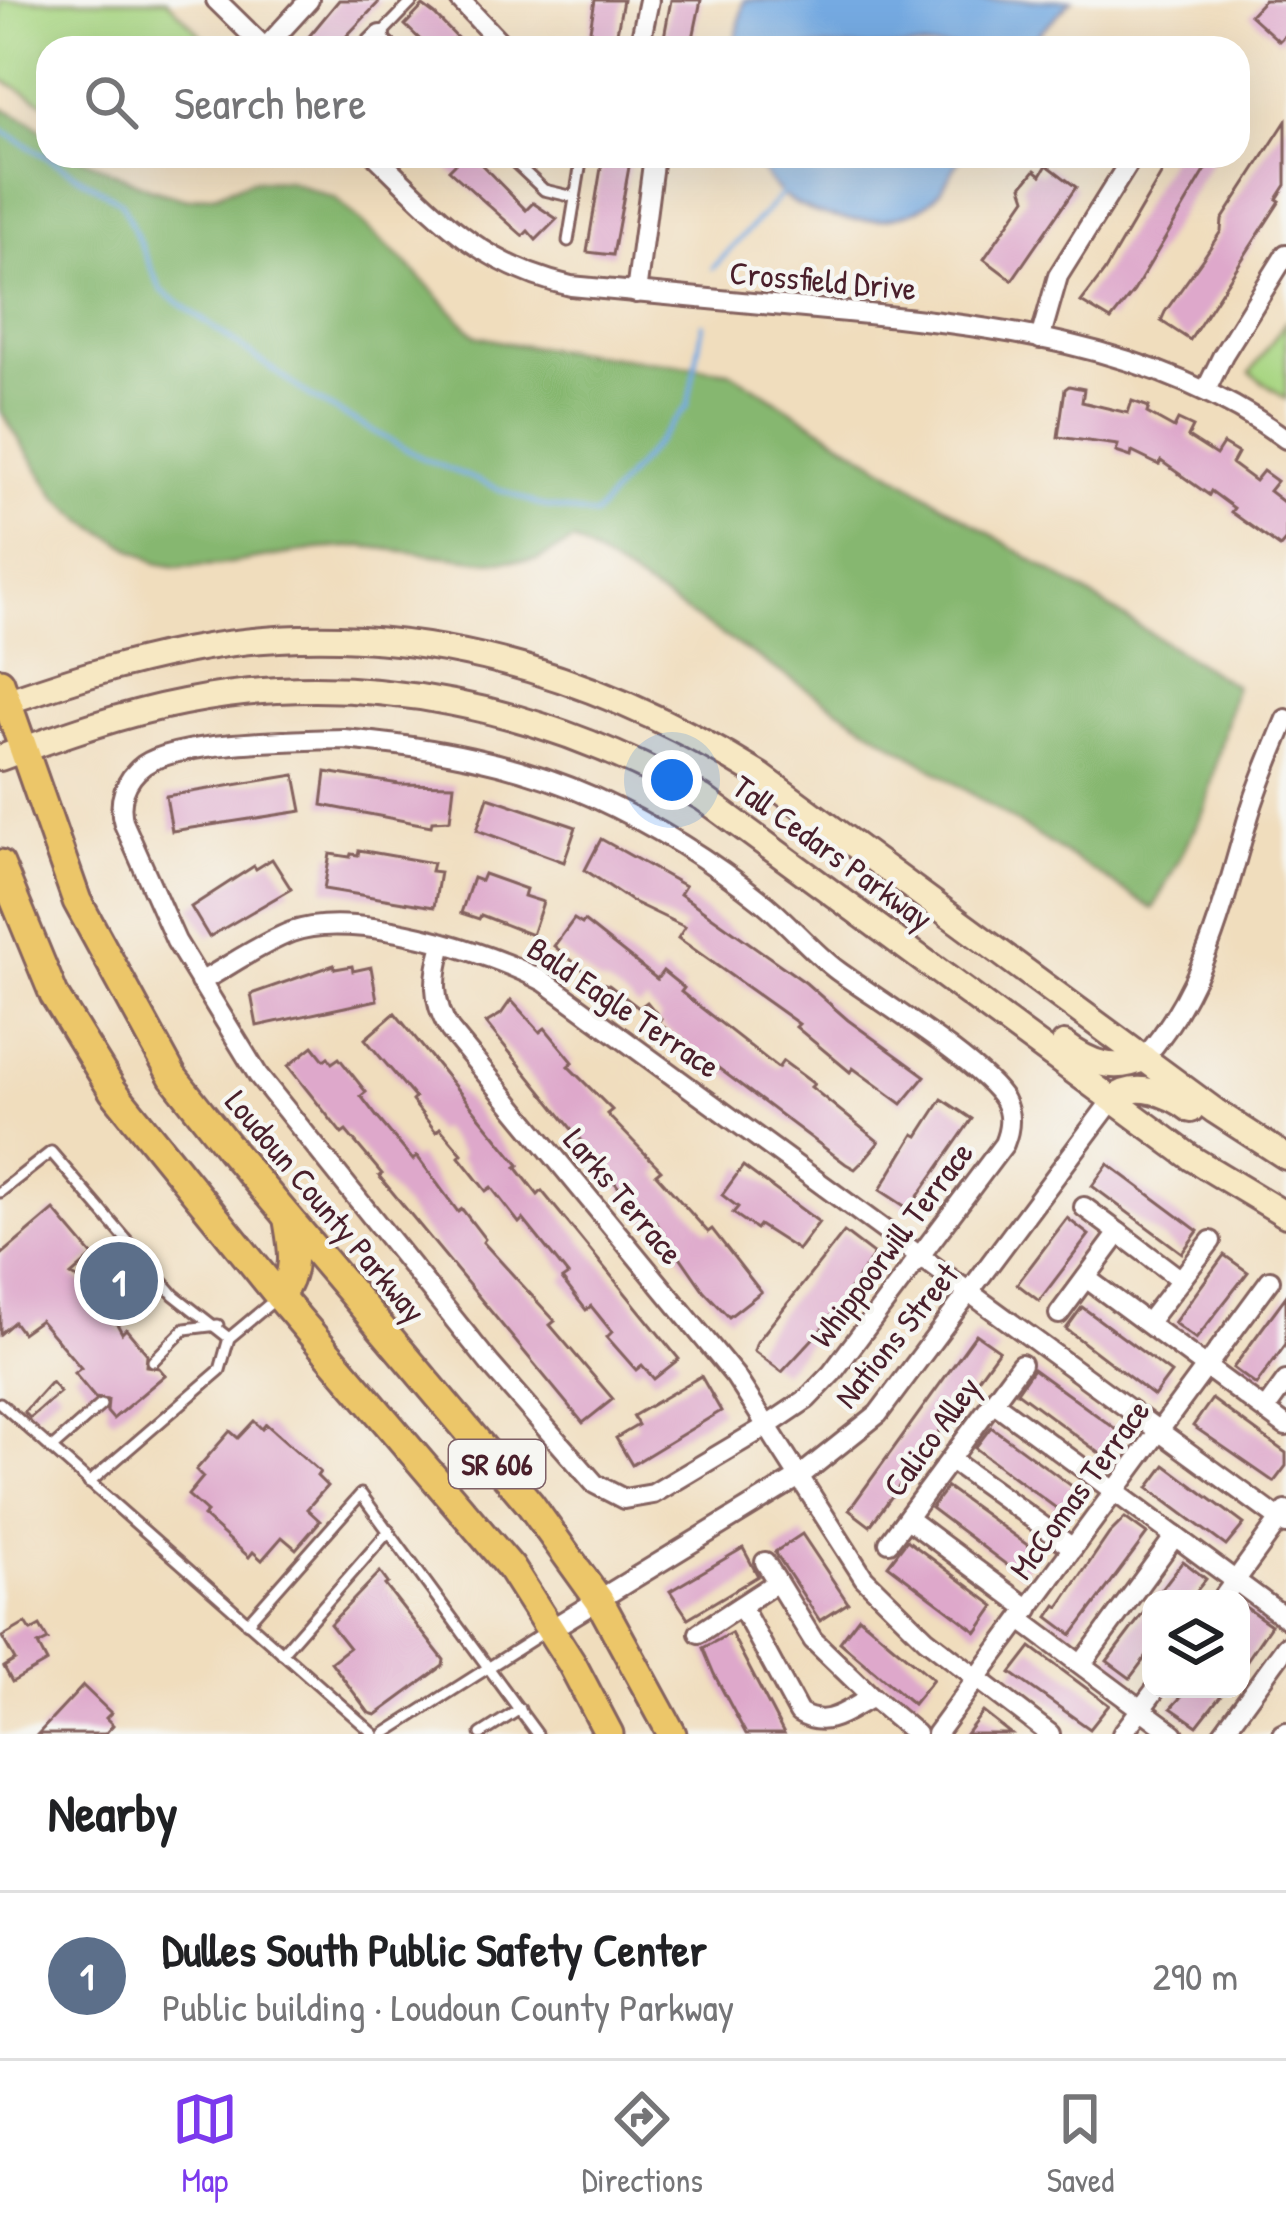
<!DOCTYPE html>
<meta charset="utf-8">
<style>
:root{--surface:#fff;--page:#f2f2f2;--text:#202124;--muted:#757577;--line:#e0e0e0;--accent:#7c3aed}
body{margin:0;font-family:"Patrick Hand",sans-serif;background:var(--page);color:var(--text)}
.controls{position:absolute;right:36px;bottom:36px;display:grid;overflow:hidden;border-radius:24px;box-shadow:0 12px 48px #0002}
.controls button{width:108px;height:108px;display:grid;place-items:center;padding:0;border:0;border-bottom:3px solid var(--line);background:var(--surface);color:var(--text);font:60px sans-serif}
.you{position:absolute;left:672px;top:780px;width:42px;height:42px;margin:-30px;border:9px solid #fff;border-radius:50%;background:#1a73e8;box-shadow:0 0 0 18px #1a73e833}
.badge{display:grid;place-items:center;width:78px;height:78px;border-radius:50%;background:var(--accent);color:#fff;font-size:39px;font-weight:700}
.pin{position:absolute;translate:-50% -50%;border:6px solid #fff;box-shadow:0 3px 12px #0006}
.list{margin:0;padding:0;list-style:none}
h2{display:flex;justify-content:space-between;align-items:center;height:156px;margin:0;padding:0 48px;font-size:51px}
h2 small{font-size:39px;font-weight:400;color:var(--muted)}
.list li{display:grid;grid-template-columns:78px 1fr auto;gap:36px;align-items:center;box-sizing:border-box;height:168px;padding:0 48px;border-top:3px solid var(--line)}
.list b{display:block;font-size:45px;white-space:nowrap}
.list p{margin:0;font-size:39px;white-space:nowrap;color:var(--muted)}
.list em{font-size:39px;font-style:normal;color:var(--muted)}
.icon{flex:none;width:66px;height:66px;fill:none;stroke:currentColor;stroke-width:2;stroke-linecap:round;stroke-linejoin:round}
.map{position:relative;flex:none;width:1286px;height:1734px;overflow:hidden}
.search{position:absolute;background:var(--surface);box-shadow:0 12px 48px #0002;left:36px;right:36px;top:36px;height:132px;display:flex;align-items:center;gap:30px;box-sizing:border-box;padding:0 42px;border-radius:36px;color:var(--muted);font-size:45px}
.sheet{height:324px;background:var(--surface)}
nav{display:flex;justify-content:space-around;align-items:center;box-sizing:border-box;height:168px;border-top:3px solid var(--line);background:var(--surface);font-size:33px;color:var(--muted)}
nav a{display:grid;justify-items:center;gap:6px}
nav .on{color:var(--accent)}
.map>svg:first-child{display:block}
</style>
<div class="map">
<svg width="1286" height="1734" viewBox="0 0 1286 1734">
<rect width="100%" height="100%" fill="#f6f6f2"/>
<filter id="ink" filterUnits="userSpaceOnUse"><feTurbulence type="fractalNoise" baseFrequency=".00833" numOctaves="2"/><feDisplacementMap in="SourceGraphic" scale="24" xChannelSelector="R" yChannelSelector="G"/><feConvolveMatrix kernelMatrix="1 2 1 2 8 2 1 2 1" color-interpolation-filters="sRGB"/></filter>
<filter id="wash" filterUnits="userSpaceOnUse"><feTurbulence type="fractalNoise" baseFrequency=".004" numOctaves="4" result="noise"/><feDisplacementMap in="SourceGraphic" scale="48" xChannelSelector="R" yChannelSelector="G"/><feGaussianBlur stdDeviation="2.7" result="paint"/><feColorMatrix in="noise" values="0 0 0 0 0 0 0 0 0 0 0 0 0 0 0 0 0 1.4 0 .05"/><feComposite in="paint" operator="in"/></filter>
<g filter="url(#wash)">
<rect width="100%" height="100%" fill="#f0ddbd"/>
<g fill="#a8d682" stroke="#797a56" stroke-width="3">
<polygon points="0,0 167,0 214,48 48,48 48,105 0,78"/>
<polygon points="1286,321 1286,399 1250,373"/>
</g>
<polygon fill="#86b770" stroke="#686b4e" stroke-width="3" points="0,107 30,121 48,135 48,156 77,156 151,189 187,199 217,194 252,180 288,181 335,198 409,266 476,336 517,345 729,371 1235,686 1205,809 1153,909 574,541 537,560 485,561 362,546 318,549 219,565 177,567 156,563 83,520 56,496 0,410"/>
<g fill="#75aae2" stroke="#606486" stroke-width="3">
<polygon points="744,0 1072,0 1024,48 734,48"/>
<path d="M754 156H961C953 169 946 186 935 197 901 232 818 224 782 195 770 185 761 170 754 156Z"/>
</g>
<g fill="none" stroke-linecap="round" stroke-linejoin="round">
<g stroke="#75aae2" stroke-width="4.5">
<polyline points="0,129 121,202 161,290 311,397 424,459 539,505 594,516 688,405 703,324"/>
<polyline points="713,268 782,194"/>
</g>
</g>
<g id="blocks">
<g fill="#dea8cb">
<polygon points="339,0 381,0 335,48 314,48 306,40"/>
<polygon points="595,0 623,0 614,48 587,48"/>
<polygon points="671,0 701,0 691,48 662,48"/>
<polygon points="1264,0 1286,0 1286,34 1279,41 1250,15"/>
<polygon points="423,6 435,15 467,48 429,48 405,25"/>
<polygon points="1286,121 1286,185 1277,199 1280,201 1190,340 1161,321 1165,312 1204,257 1221,231 1222,220"/>
<polygon points="463,156 473,156 526,210 533,203 557,219 536,240 528,231 523,236 449,170"/>
<polygon points="603,156 631,156 613,255 587,252"/>
<polygon points="1172,156 1214,156 1134,291 1111,320 1081,302 1104,272"/>
<polygon points="1047,165 1076,187 1012,280 984,259 1026,198 1022,186 1035,170 1041,175"/>
<polygon points="1069,386 1084,389 1082,402 1128,413 1132,401 1149,407 1147,413 1174,428 1178,420 1193,427 1188,437 1216,455 1223,444 1238,453 1232,464 1255,481 1263,471 1277,481 1269,491 1286,504 1286,540 1280,547 1231,512 1234,508 1211,491 1209,495 1161,461 1159,465 1132,452 1131,457 1116,452 1118,445 1058,437 1065,389"/>
<polygon points="326,772 399,784 454,785 450,820 432,821 431,826 322,805"/>
<polygon points="295,775 302,811 172,831 166,796"/>
<polygon points="488,797 576,827 564,862 477,830"/>
<polygon points="601,839 685,886 680,894 806,983 848,1020 925,1076 902,1104 853,1068 850,1072 796,1027 799,1024 678,938 685,927 631,901 585,870"/>
<polygon points="359,850 433,863 431,871 440,872 434,907 324,889 330,854 350,857 351,854 358,855"/>
<polygon points="272,859 291,889 209,937 191,907 254,866 256,869"/>
<polygon points="484,874 526,889 524,896 543,902 532,935 481,915 479,919 461,913 473,878 481,881"/>
<polygon points="574,919 582,924 584,921 657,979 663,971 684,988 681,992 778,1068 783,1061 814,1084 811,1087 879,1142 863,1161 855,1169 846,1164 657,1022 661,1019 647,1002 639,1008 609,985 598,982 554,946"/>
<polygon points="334,965 335,969 352,966 353,971 371,967 377,1000 257,1026 251,994"/>
<polygon points="511,1000 540,1032 545,1028 573,1062 568,1066 612,1110 607,1114 661,1170 656,1174 708,1232 712,1229 761,1292 729,1317 704,1291 655,1221 650,1225 624,1194 486,1023 501,1014"/>
<polygon points="395,1013 519,1165 516,1167 538,1195 542,1191 679,1359 654,1379 642,1365 636,1370 607,1337 612,1332 591,1306 586,1310 562,1279 568,1275 523,1219 519,1223 491,1187 486,1191 459,1157 462,1154 440,1128 436,1132 412,1101 415,1098 365,1039"/>
<polygon points="313,1046 324,1060 328,1057 332,1063 339,1058 366,1092 361,1096 377,1117 413,1160 417,1156 458,1212 462,1209 485,1239 483,1242 555,1321 550,1325 613,1399 583,1423 379,1176 382,1174 346,1131 342,1134 288,1066"/>
<polygon points="942,1099 972,1119 909,1209 880,1190 914,1134 918,1136"/>
<polygon points="1108,1164 1198,1231 1182,1253 1092,1186"/>
<polygon points="743,1166 819,1222 798,1250 759,1225 756,1229 733,1213 738,1207 722,1195"/>
<polygon points="54,1210 93,1256 71,1275 101,1295 122,1333 126,1329 147,1354 146,1366 159,1368 165,1375 113,1419 107,1412 108,1400 95,1398 74,1373 81,1368 40,1320 22,1333 14,1322 0,1334 0,1256"/>
<polygon points="1067,1218 1089,1235 1039,1301 1017,1284"/>
<polygon points="844,1232 873,1254 872,1258 820,1331 782,1372 754,1351 757,1342"/>
<polygon points="1224,1255 1248,1272 1196,1339 1174,1323"/>
<polygon points="1286,1296 1286,1344 1256,1385 1233,1368"/>
<polygon points="1082,1307 1171,1373 1154,1396 1066,1329"/>
<polygon points="976,1334 999,1350 870,1526 849,1510"/>
<polygon points="1033,1369 1124,1435 1106,1458 1017,1392"/>
<polygon points="701,1376 721,1411 632,1465 616,1438 638,1425 633,1416"/>
<polygon points="51,1382 60,1392 30,1418 24,1412"/>
<polygon points="1212,1399 1286,1453 1286,1466 1274,1482 1193,1426"/>
<polygon points="254,1421 262,1429 266,1424 320,1472 317,1476 327,1486 307,1509 320,1521 296,1549 282,1537 262,1560 253,1552 249,1557 203,1516 207,1512 188,1495 203,1477 196,1470 230,1431 238,1438"/>
<polygon points="991,1427 1080,1492 1064,1514 975,1448"/>
<polygon points="1165,1465 1244,1524 1226,1546 1148,1488"/>
<polygon points="947,1487 1037,1552 1020,1575 931,1508"/>
<polygon points="1125,1518 1147,1534 1072,1635 1048,1617 1056,1605 1059,1607 1109,1534"/>
<polygon points="802,1534 848,1603 820,1621 775,1552"/>
<polygon points="907,1540 995,1606 977,1632 888,1565"/>
<polygon points="743,1548 758,1576 688,1618 670,1591"/>
<polygon points="1183,1561 1206,1579 1190,1599 1154,1599"/>
<polygon points="380,1572 388,1583 385,1585 444,1660 443,1666 376,1715 369,1713 331,1662 349,1648 330,1624"/>
<polygon points="1151,1603 1151,1650 1130,1678 1107,1661"/>
<polygon points="1241,1604 1271,1625 1241,1669"/>
<polygon points="859,1617 933,1679 913,1704 840,1642"/>
<polygon points="26,1623 31,1631 40,1626 48,1640 38,1645 47,1662 12,1682 4,1667 15,1660 2,1637"/>
<polygon points="731,1633 784,1734 746,1734 714,1674 703,1648"/>
<polygon points="1031,1647 1109,1705 1090,1729 1011,1673"/>
<polygon points="83,1686 111,1713 106,1718 113,1725 105,1734 38,1734"/>
<polygon points="1188,1689 1226,1689 1197,1726 1171,1708"/>
<polygon points="983,1712 1011,1734 966,1734"/>
</g>
</g>
</g>
<g filter="url(#ink)">
<use href="#blocks" fill-opacity="0" stroke="#84625e" stroke-width="3"/>
<g fill="none" stroke-linecap="round" stroke-linejoin="round">
<defs>
<g id="lane">
<polyline points="394,48 380,35 414,0"/>
<polyline points="508,156 544,190 574,197"/>
<polyline points="568,241 582,156"/>
<polyline points="0,1192 51,1152 174,1295 229,1338"/>
<polyline points="153,1361 185,1329 218,1325"/>
<polyline points="0,1403 374,1734"/>
<polyline points="51,1449 101,1405"/>
<polyline points="89,1483 220,1370 229,1338 278,1297"/>
<polyline points="247,1623 361,1494 537,1734"/>
<polyline points="282,1653 389,1531"/>
<polyline points="384,1734 546,1631"/>
<polyline points="481,1734 520,1709"/>
</g>
<g id="street">
<polyline points="216,0 265,48"/>
<polyline points="460,0 505,48"/>
<polyline points="265,48 309,0"/>
<polyline points="367,48 380,35"/>
<polyline points="639,48 649,0"/>
<path d="M376 156C439 218 482 266 571 286 656 294 741 302 826 310 986 325 1153 342 1286 439"/>
<polyline points="636,293 654,156"/>
<polyline points="1040,339 1058,276 1133,156"/>
<polyline points="1206,390 1223,355 1286,254"/>
<path d="M344 739C430 747 513 761 593 797 652 824 713 862 764 903 790 924 811 951 838 971 875 998 985 1066 1004 1100 1012 1115 1010 1129 1004 1144L832 1373 807 1399 767 1426 653 1494 624 1499 595 1484 490 1364 258 1075 176 941 124 824C117 802 125 779 144 765 178 741 301 740 344 739Z"/>
<path d="M443 944C434 976 431 1001 450 1030L735 1376 864 1578 926 1639 1050 1734"/>
<path d="M200 982C229 966 260 944 291 932 353 909 489 951 545 982L1286 1524"/>
<path d="M1144 1058C1206 987 1223 903 1249 815 1259 782 1273 751 1286 719"/>
<polyline points="1119,1233 1181,1280"/>
<polyline points="1086,1278 1286,1426"/>
<polyline points="1059,1314 1119,1233 1084,1207"/>
<polyline points="1148,1322 1211,1241"/>
<polyline points="993,1402 1286,1618"/>
<polyline points="1265,1410 1286,1381"/>
<polyline points="951,1460 1073,1548"/>
<polyline points="908,1519 1029,1609"/>
<polyline points="889,1542 1021,1364"/>
<polyline points="765,1562 813,1640 872,1697"/>
<polyline points="1222,1599 1286,1511"/>
<path d="M741 1606 799 1713C827 1730 846 1711 872 1697L916 1734"/>
<polyline points="1021,1620 1174,1734"/>
<polyline points="551,1629 799,1477 878,1414 1113,1099"/>
<polyline points="699,1633 777,1582"/>
<polyline points="1083,1662 1175,1536"/>
<polyline points="936,1734 1270,1280"/>
<polyline points="1122,1734 1156,1689"/>
<polyline points="1222,1734 1286,1646"/>
<polyline points="1282,1734 1286,1732"/>
</g>
<g id="secondary">
<path d="M0 704C61 683 121 663 185 651 390 610 587 667 761 776L1215 1111 1286 1157"/>
<path d="M0 758C60 736 121 714 184 702 364 666 546 708 703 798L1193 1159 1286 1215"/>
<path d="M1064 1044C1089 1063 1115 1073 1144 1058"/>
<path d="M1113 1099C1136 1080 1170 1094 1191 1110"/>
</g>
<g id="primary">
<polyline points="0,682 77,901 173,1077 234,1154 530,1504 599,1600 672,1734"/>
<polyline points="0,864 54,995 113,1091 279,1296 511,1568 572,1664 609,1734"/>
<path d="M279 1296C298 1272 293 1250 288 1221"/>
</g>
</defs>
<use href="#lane" stroke="#84625e" stroke-width="15"/>
<use href="#street" stroke="#84625e" stroke-width="24"/>
<use href="#secondary" stroke="#84625e" stroke-width="30"/>
<use href="#primary" stroke="#84625e" stroke-width="33"/>
<use href="#lane" stroke="#fff" stroke-width="9"/>
<use href="#street" stroke="#fff" stroke-width="18"/>
<use href="#secondary" stroke="#f7e8c3" stroke-width="24"/>
<use href="#primary" stroke="#ecc669" stroke-width="27"/>
</g>
</g>
<g text-anchor="middle" dominant-baseline="central" stroke-width="9" stroke-linejoin="round" paint-order="stroke">
<rect fill="#f6f6f2" stroke="#7e6067" stroke-width="3" x="449" y="1440" width="96" height="48" rx="9"/>
<g font-size="30" font-weight="bold" fill="#4a1f2b">
<text x="497" y="1464">SR 606</text>
</g>
<g font-size="33" fill="#4a1f2b" stroke="#f6f6f2">
<text transform="translate(823 280) rotate(5)">Crossfield Drive</text>
<text transform="translate(833 852) rotate(36)">Tall Cedars Parkway</text>
<text transform="translate(624 1007) rotate(34)">Bald Eagle Terrace</text>
<text transform="translate(624 1196) rotate(50)">Larks Terrace</text>
<text transform="translate(326 1206) rotate(50)">Loudoun County Parkway</text>
<text transform="translate(891 1244) rotate(-53)">Whippoorwill Terrace</text>
<text transform="translate(896 1335) rotate(-51)">Nations Street</text>
<text transform="translate(931 1436) rotate(-54)">Calico Alley</text>
<text transform="translate(1079 1489) rotate(-54)">McComas Terrace</text>
</g>
</g>
</svg>
<div class="controls">
<button><svg class="icon" aria-label="layers" viewBox="0 0 24 24"><path d="M12 4l9 5-9 5-9-5zM3 14l9 5 9-5"/></svg></button>
</div>
<div class="you"></div>
<div class="pin badge" style="left:119px;top:1281px;background:#5c6f8a">1</div>
<div class="search"><svg class="icon" aria-label="search" viewBox="0 0 24 24"><circle cx="10" cy="10" r="6"/><path d="M15 15l6 6"/></svg>Search here</div>
</div>
<section class="sheet">
<h2>Nearby<small></small></h2>
<ul class="list">
<li><span class="badge" style="background:#5c6f8a">1</span><div><b>Dulles South Public Safety Center</b><p>Public building · Loudoun County Parkway</p></div><em>290 m</em></li>
</ul>
</section>
<nav>
<a class="on"><svg class="icon" aria-label="map" viewBox="0 0 24 24"><path d="M3 6l6-2 6 2 6-2v14l-6 2-6-2-6 2zM9 4v14M15 6v14"/></svg>Map</a>
<a><svg class="icon" aria-label="directions" viewBox="0 0 24 24"><path d="M12 3l9 9-9 9-9-9zM9 14v-3h6M13 9l2 2-2 2"/></svg>Directions</a>
<a><svg class="icon" aria-label="saved" viewBox="0 0 24 24"><path d="M7 4h10v16l-5-4-5 4z"/></svg>Saved</a>
</nav>
